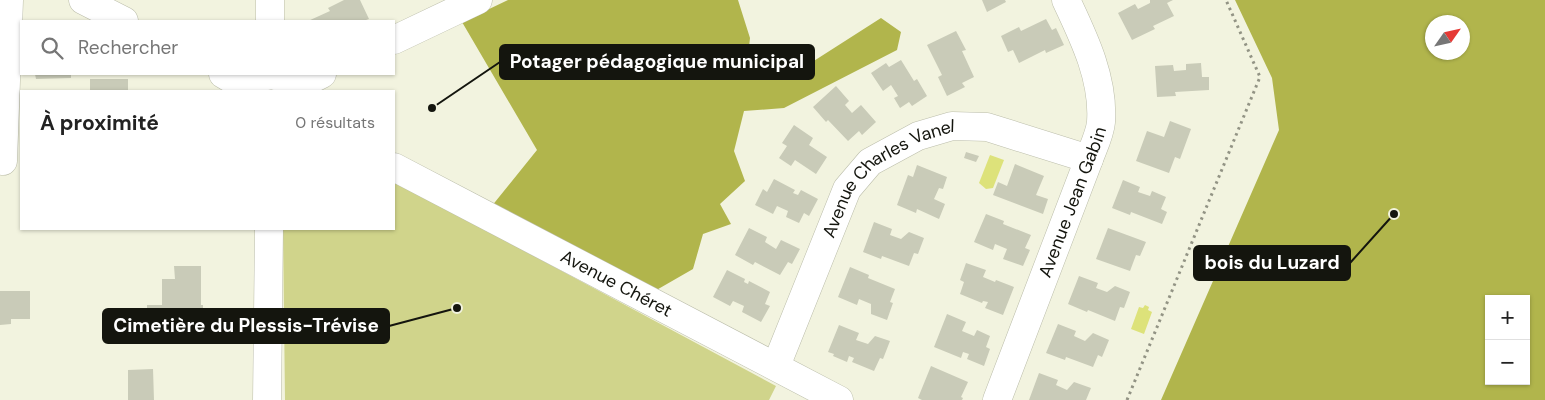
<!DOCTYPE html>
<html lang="fr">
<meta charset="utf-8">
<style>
:root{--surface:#fff;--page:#f6f6f6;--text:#222;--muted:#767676;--line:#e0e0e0}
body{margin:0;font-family:"DM Sans",sans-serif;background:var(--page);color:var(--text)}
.controls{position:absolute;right:15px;bottom:15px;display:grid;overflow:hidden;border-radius:0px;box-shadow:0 1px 4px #0004}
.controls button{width:45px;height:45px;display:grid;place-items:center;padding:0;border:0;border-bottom:1px solid var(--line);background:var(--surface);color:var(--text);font:25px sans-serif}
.compass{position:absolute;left:1425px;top:15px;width:45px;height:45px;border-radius:50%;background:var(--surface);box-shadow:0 1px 4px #0004;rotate:56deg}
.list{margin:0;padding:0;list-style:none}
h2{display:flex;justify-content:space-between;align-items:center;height:65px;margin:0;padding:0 20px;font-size:21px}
h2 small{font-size:16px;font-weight:400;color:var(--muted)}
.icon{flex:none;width:28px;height:28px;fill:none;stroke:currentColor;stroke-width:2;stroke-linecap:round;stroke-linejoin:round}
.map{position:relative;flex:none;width:1545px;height:400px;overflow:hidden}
.search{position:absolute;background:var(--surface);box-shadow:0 1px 4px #0004;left:20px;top:20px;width:375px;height:55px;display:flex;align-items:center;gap:12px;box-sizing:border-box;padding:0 18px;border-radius:0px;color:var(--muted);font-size:19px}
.panel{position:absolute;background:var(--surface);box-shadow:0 1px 4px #0004;left:20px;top:90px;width:375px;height:140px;border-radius:0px}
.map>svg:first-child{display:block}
</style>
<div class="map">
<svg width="1545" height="400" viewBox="0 0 1545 400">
<rect width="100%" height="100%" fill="#f2f3df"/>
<polygon fill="#d0d48b" points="394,181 776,386 769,400 285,400 283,229 394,229"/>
<g fill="#b1b54c" fill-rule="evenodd">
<polygon points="508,0 738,0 750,38 747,65 763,76 795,73 881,18 901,32 897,50 784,108 744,111 734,151 745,181 720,204 731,224 703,234 693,269 653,292 491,207 537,150 462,22"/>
<path d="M1235 0H1545V400H1161L1279 130 1272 78ZM1432 22H1462V52H1432ZM1489 299H1526V381H1489Z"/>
</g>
<g fill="#dde27a">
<polygon points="990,155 1004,160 993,188 986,189 979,183"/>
<polygon points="1145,305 1149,307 1148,310 1152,312 1144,334 1131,329 1139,307 1143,308"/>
</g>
<g fill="#c9cbb8">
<polygon points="344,0 360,0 369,19 363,21 308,21 330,11 328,8"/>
<polygon points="982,0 1005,0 1006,2 987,12"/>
<polygon points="1150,0 1173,0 1167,3 1174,16 1153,26 1155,29 1132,40 1118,13 1135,4 1138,9 1150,3"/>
<polygon points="1046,19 1052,30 1056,28 1064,45 1046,53 1045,50 1019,63 1013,50 1008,52 1001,36 1019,27 1021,31"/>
<polygon points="956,31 966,50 962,51 974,77 962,83 965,87 947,96 938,77 942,75 927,45"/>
<polygon points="901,60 914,81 917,79 927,96 912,106 909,102 900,108 894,98 898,96 891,85 883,91 871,73 886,63 889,67"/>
<polygon points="1201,63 1202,77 1209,77 1209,90 1175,92 1176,96 1157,97 1155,66 1173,65 1174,71 1186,70 1186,64"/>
<polygon points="35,74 71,74 71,78 36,79"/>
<rect x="90" y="79" width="38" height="12"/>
<polygon points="836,86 849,101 845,105 852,113 861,105 876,122 862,135 859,131 848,141 828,120 826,122 813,107"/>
<polygon points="1170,121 1191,129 1180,159 1175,157 1169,173 1136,161 1147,131 1164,137"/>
<polygon points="794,125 813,138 809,145 827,157 816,174 795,160 791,166 779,158 787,146 782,143"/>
<polygon points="966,152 979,156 976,162 964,158"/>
<polygon points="1015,164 1044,176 1036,195 1048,199 1043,214 993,195 998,182 1007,186"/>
<polygon points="917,165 947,177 943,189 939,188 934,199 945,204 939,219 917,209 916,213 897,205 908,175 913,177"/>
<polygon points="774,179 795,190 793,193 798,195 801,190 818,199 809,216 804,213 799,223 786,217 788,211 777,206 773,214 755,205 763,189 767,192"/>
<polygon points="1123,180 1140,187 1138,192 1150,196 1152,191 1166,197 1161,209 1167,212 1162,224 1131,212 1130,215 1112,208"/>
<polygon points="986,214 1004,221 1003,224 1031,235 1025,248 1030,250 1023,266 1003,259 1007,249 995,244 993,250 974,242"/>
<polygon points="874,222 892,229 890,235 901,239 909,232 924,238 918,254 914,253 909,266 882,256 881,259 863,252"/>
<polygon points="749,228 767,237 765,242 776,249 781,240 800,249 792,264 788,262 780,275 755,262 753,265 735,255"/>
<polygon points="1108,228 1146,242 1140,256 1136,255 1130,271 1096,259"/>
<polygon points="966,263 986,270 983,277 995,282 996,280 1014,287 1003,315 985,308 988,302 983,301 982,303 960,294 964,282 960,280"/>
<polygon points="174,266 201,266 201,305 203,305 203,311 201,311 201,320 203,321 203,334 147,334 147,305 162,305 162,279 175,279"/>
<polygon points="850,267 869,275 868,278 895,289 890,302 893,303 887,320 871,314 871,304 859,299 857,305 838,297"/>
<polygon points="727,270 745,279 744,282 748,284 749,281 770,292 765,304 770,306 761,322 742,312 744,306 733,301 730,306 713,297"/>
<polygon points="1079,276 1098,283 1096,288 1107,292 1115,286 1130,292 1124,308 1120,307 1115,321 1088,310 1087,312 1068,304"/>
<polygon points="0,291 30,291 30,319 11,319 11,324 0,325"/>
<polygon points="947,314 966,322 962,331 974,336 977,330 990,336 986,347 990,349 984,366 967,359 969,354 963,352 961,358 934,347"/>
<polygon points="1058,324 1076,331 1074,336 1085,341 1093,333 1109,340 1102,357 1098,355 1093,367 1066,357 1065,360 1046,353"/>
<polygon points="839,325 859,333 856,340 868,344 875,336 890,341 883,359 880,358 874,371 852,362 854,358 849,356 847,362 833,356 834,354 828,352"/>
<polygon points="931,366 968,382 961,397 963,398 962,400 922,400 918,398"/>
<polygon points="153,369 154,400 128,400 128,370"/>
<polygon points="1039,373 1058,380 1056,385 1067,390 1074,382 1091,388 1086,400 1029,400"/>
</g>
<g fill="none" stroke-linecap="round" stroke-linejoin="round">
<defs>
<g id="minor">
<polyline points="83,0 124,21"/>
<polyline points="270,0 270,21"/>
<polyline points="394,40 478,0"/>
<polyline points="223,74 250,90"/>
<polyline points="292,89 322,74"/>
<path d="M249 91C258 71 284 70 292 91"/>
<polyline points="3,161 9,0"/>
<path id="s1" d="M394 167 839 400"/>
<path id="s2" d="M776 366 847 189 870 162 918 136 952 126 987 127 1089 159"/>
<polyline points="267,400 269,229"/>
<path id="s3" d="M997 400 1089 159C1093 148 1100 134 1101 122 1104 79 1084 38 1066 0"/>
</g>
</defs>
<use href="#minor" stroke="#bbbdaa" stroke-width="29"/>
<polyline stroke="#929384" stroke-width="3" stroke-dasharray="2.5 4" stroke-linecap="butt" points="1127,400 1260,77 1226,0"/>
<use href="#minor" stroke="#fff" stroke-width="28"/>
</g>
<g text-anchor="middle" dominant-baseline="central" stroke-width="4" stroke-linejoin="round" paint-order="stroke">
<g font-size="18" fill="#14150e" stroke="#f2f3df">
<text stroke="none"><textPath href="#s2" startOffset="229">Avenue Charles Vanel</textPath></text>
<text stroke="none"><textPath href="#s3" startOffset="212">Avenue Jean Gabin</textPath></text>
<text stroke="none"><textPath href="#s1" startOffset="251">Avenue Chéret</textPath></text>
</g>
</g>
<path fill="none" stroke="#14150e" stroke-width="2" d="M432 108L500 62M1394 214L1350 263M457 308L389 326"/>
<g fill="#14150e" stroke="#f2f3df" stroke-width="2">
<circle cx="432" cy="108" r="5"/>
<circle cx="1394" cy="214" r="5"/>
<circle cx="457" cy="308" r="5"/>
</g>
<g fill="#14150e" stroke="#14150e" stroke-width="2">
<rect x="500" y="45" width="314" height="34" rx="5"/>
<rect x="1194" y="246" width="156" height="34" rx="5"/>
<rect x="103" y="309" width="286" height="34" rx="5"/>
</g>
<g font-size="19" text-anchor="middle" font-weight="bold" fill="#fff">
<text x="657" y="68">Potager pédagogique municipal</text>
<text x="1272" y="269">bois du Luzard</text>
<text x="246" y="332">Cimetière du Plessis-Trévise</text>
</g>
</svg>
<div class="controls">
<button>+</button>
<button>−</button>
</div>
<svg class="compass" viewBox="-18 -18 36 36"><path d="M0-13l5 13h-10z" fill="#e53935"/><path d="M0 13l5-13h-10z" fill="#767676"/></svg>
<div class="search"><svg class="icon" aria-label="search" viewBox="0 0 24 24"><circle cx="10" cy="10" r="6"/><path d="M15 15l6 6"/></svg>Rechercher</div>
<section class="panel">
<h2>À proximité<small>0 résultats</small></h2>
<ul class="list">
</ul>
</section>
</div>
